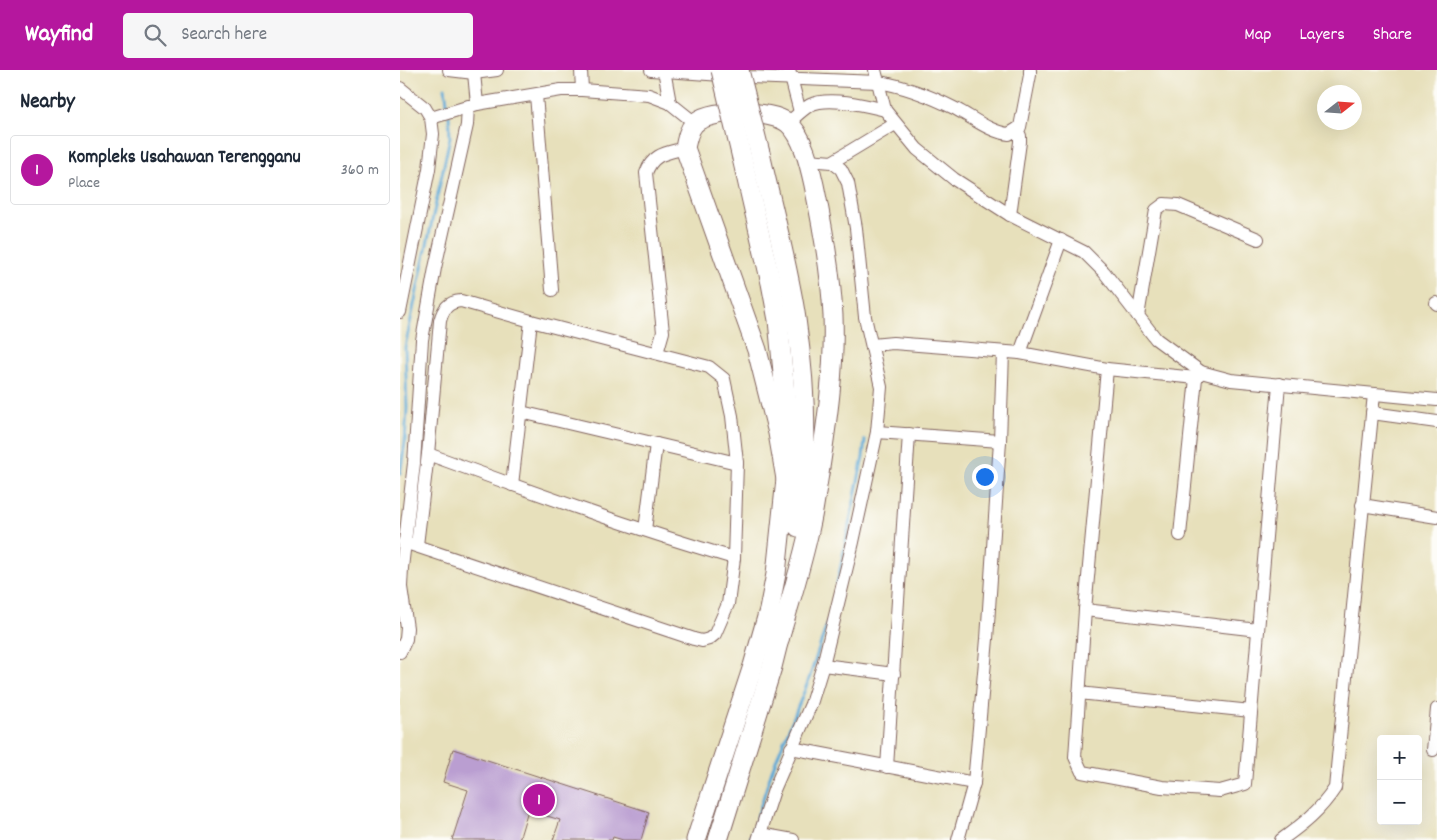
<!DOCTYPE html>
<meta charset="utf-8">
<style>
:root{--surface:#fff;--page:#f6f6f7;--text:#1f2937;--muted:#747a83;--line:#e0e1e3;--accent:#b5179e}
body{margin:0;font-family:Dekko,sans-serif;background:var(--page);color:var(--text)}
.controls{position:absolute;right:15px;bottom:15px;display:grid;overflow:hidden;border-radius:5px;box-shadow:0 5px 20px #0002}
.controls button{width:45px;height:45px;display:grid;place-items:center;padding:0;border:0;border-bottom:1px solid var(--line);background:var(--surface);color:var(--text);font:25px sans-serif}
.compass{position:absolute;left:917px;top:15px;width:45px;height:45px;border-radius:50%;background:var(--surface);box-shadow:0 5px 20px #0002;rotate:73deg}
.you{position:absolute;left:584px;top:406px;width:18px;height:18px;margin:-12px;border:4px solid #fff;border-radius:50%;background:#1a73e8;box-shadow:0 0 0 8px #1a73e833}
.badge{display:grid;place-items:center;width:32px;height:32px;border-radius:50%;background:var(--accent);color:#fff;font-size:16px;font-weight:700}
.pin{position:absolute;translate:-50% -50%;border:2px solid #fff;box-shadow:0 1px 5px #0006}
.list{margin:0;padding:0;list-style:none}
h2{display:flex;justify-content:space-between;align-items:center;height:65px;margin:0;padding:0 20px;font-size:21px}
h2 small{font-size:16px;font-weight:400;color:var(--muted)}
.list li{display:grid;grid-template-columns:32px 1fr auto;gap:15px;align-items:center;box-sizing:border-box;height:70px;margin:0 10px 10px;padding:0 10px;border:1px solid var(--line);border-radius:5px}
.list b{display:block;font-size:19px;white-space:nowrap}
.list p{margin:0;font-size:16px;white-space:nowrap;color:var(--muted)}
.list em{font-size:16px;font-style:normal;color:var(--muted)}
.icon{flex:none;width:28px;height:28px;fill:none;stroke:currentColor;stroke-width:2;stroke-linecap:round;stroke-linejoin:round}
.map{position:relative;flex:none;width:1037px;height:770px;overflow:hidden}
header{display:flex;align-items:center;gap:30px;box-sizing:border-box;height:70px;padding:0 25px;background:var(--accent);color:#fff}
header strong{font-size:24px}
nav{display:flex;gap:28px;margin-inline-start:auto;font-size:18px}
.search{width:350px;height:45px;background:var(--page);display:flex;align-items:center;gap:12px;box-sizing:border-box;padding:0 18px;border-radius:5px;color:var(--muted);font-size:19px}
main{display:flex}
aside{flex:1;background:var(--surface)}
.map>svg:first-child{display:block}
</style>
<header>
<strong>Wayfind</strong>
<div class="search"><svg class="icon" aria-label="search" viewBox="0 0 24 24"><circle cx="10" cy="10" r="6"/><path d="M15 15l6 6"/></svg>Search here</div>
<nav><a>Map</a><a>Layers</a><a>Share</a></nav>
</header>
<main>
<aside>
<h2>Nearby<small></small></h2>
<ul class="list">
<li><span class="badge">1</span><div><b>Kompleks Usahawan Terengganu</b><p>Place</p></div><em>360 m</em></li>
</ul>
</aside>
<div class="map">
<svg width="1037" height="770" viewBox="0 0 1037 770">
<rect width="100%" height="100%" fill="#fdfcf7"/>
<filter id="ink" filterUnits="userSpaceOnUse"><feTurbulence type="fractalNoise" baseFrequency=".02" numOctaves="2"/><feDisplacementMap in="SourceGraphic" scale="10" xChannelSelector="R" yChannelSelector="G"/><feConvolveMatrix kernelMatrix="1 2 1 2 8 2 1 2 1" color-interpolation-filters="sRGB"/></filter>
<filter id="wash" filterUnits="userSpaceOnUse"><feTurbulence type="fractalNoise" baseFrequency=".0096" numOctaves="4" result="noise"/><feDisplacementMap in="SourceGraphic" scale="20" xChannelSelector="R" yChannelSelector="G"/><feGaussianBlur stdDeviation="1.12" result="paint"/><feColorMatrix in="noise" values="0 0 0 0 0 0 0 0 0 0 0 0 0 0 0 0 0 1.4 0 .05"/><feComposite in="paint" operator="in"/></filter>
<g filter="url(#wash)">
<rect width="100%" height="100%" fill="#e7e0bb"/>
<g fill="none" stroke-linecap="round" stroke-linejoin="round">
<g stroke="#5ea9d6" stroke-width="3">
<polyline points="45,18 48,40"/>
<polyline points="0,404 5,372 7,338 5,277 50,67 49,46"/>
<polyline points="437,514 463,387 465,370"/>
<polyline points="350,770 372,700 408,612 428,551"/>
</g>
</g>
<g id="blocks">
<polygon fill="#ba9ed1" points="53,679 249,742 241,770 223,770 213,767 212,770 153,770 160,750 128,740 119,770 52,770 68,720 43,712"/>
</g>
</g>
<g filter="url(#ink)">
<use href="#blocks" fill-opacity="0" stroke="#81635d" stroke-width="1"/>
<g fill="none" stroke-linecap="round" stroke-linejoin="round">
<defs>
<g id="minor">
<polyline points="49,0 74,3 97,0"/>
<polyline points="181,0 182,20"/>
<polyline points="251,0 350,7 478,12 475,0"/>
<polyline points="264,0 270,33"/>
<polyline points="389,0 400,42"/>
<path d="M630 0V5L620 57 609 64C590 62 573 48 556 39 532 27 505 16 478 12L485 40 517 79 554 109 610 145 684 182 704 202 756 269 801 302 831 310 1037 330"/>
<polyline points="74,3 77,34"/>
<polyline points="0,18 25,38 31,48 33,64 29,99 0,242"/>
<polyline points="136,25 152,220"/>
<polyline points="31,48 77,34 161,20 182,20 249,25 270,33 295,53"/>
<path d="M388 53C395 47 402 40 410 35 428 26 465 35 485 40"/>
<polyline points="432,92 495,54"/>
<polyline points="610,145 620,72 620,66 617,60"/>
<polyline points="1036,233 1037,234"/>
<polyline points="738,246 756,140 764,134 778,135 858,169"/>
<polyline points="472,275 493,273 620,283 707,299 796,308"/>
<path d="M257 283 263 262 246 103C253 83 267 83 285 78"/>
<polyline points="620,283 661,170"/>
<polyline points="707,299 685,540 675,687 682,702 762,717 820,721 845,714 879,314"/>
<polyline points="121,342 337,393"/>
<polyline points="972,343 1037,352"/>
<polyline points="477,362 600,371"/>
<path d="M28 384C129 421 231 458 334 488"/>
<polyline points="112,415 131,251"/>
<polyline points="962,435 1037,447"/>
<polyline points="245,460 256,374"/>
<polyline points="780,465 796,308 801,302"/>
<path d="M4 472 294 569 302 571 309 569 315 564 328 534 334 488 337 393 332 346 324 309 309 297 131 251 61 231C48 232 43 239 40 251L28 384 17 475"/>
<polyline points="685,540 858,560"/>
<polyline points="0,582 6,569 7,558 1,517 2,498 14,393 22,270 35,198 67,55 68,36"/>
<polyline points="423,595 494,604"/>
<polyline points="679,623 851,641"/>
<polyline points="391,678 574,713"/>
<polyline points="1033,680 1037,639"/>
<polyline points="487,697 509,364"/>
<polyline points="360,764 393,770"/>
<polyline points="358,770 374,720 411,634 423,595 453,472 477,362 481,317 465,247 456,158 448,113 441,99 432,92 408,90"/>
<polyline points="558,770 574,713 587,569 600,371 603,282"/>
<path d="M881 770C903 754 920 741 935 718L974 324"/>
</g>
<g id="primary">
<path d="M360 83C372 138 388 194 396 249 406 318 409 388 398 457"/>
<path d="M378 573C389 534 402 495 410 456 414 439 416 421 419 404 427 352 435 299 433 246 431 202 423 158 414 115 410 97 403 65 388 53 372 40 309 38 294 54 288 61 287 69 285 78L357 280 378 363 386 409"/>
<polyline points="296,770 353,596 369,540 376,504 386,409 388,355 378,250 371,213 342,88"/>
<polyline points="318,770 372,597 381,561"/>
</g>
</defs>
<use href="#minor" stroke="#81635d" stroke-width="14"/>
<use href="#primary" stroke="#81635d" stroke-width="21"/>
<use href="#minor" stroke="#fff" stroke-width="12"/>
<use href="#primary" stroke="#fff" stroke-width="19"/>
<defs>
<g id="primary-bridge">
<polyline points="321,0 342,88"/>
<polyline points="339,0 360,83"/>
</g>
</defs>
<use href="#primary-bridge" stroke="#81635d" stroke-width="21" stroke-linecap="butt"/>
<use href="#primary-bridge" stroke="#fff" stroke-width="19"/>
</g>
</g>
</svg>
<div class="controls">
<button>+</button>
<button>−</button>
</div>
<svg class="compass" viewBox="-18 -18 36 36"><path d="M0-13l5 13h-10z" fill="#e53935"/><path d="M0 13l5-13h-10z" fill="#747a83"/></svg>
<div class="you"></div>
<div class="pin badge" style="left:139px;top:730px">1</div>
</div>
</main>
